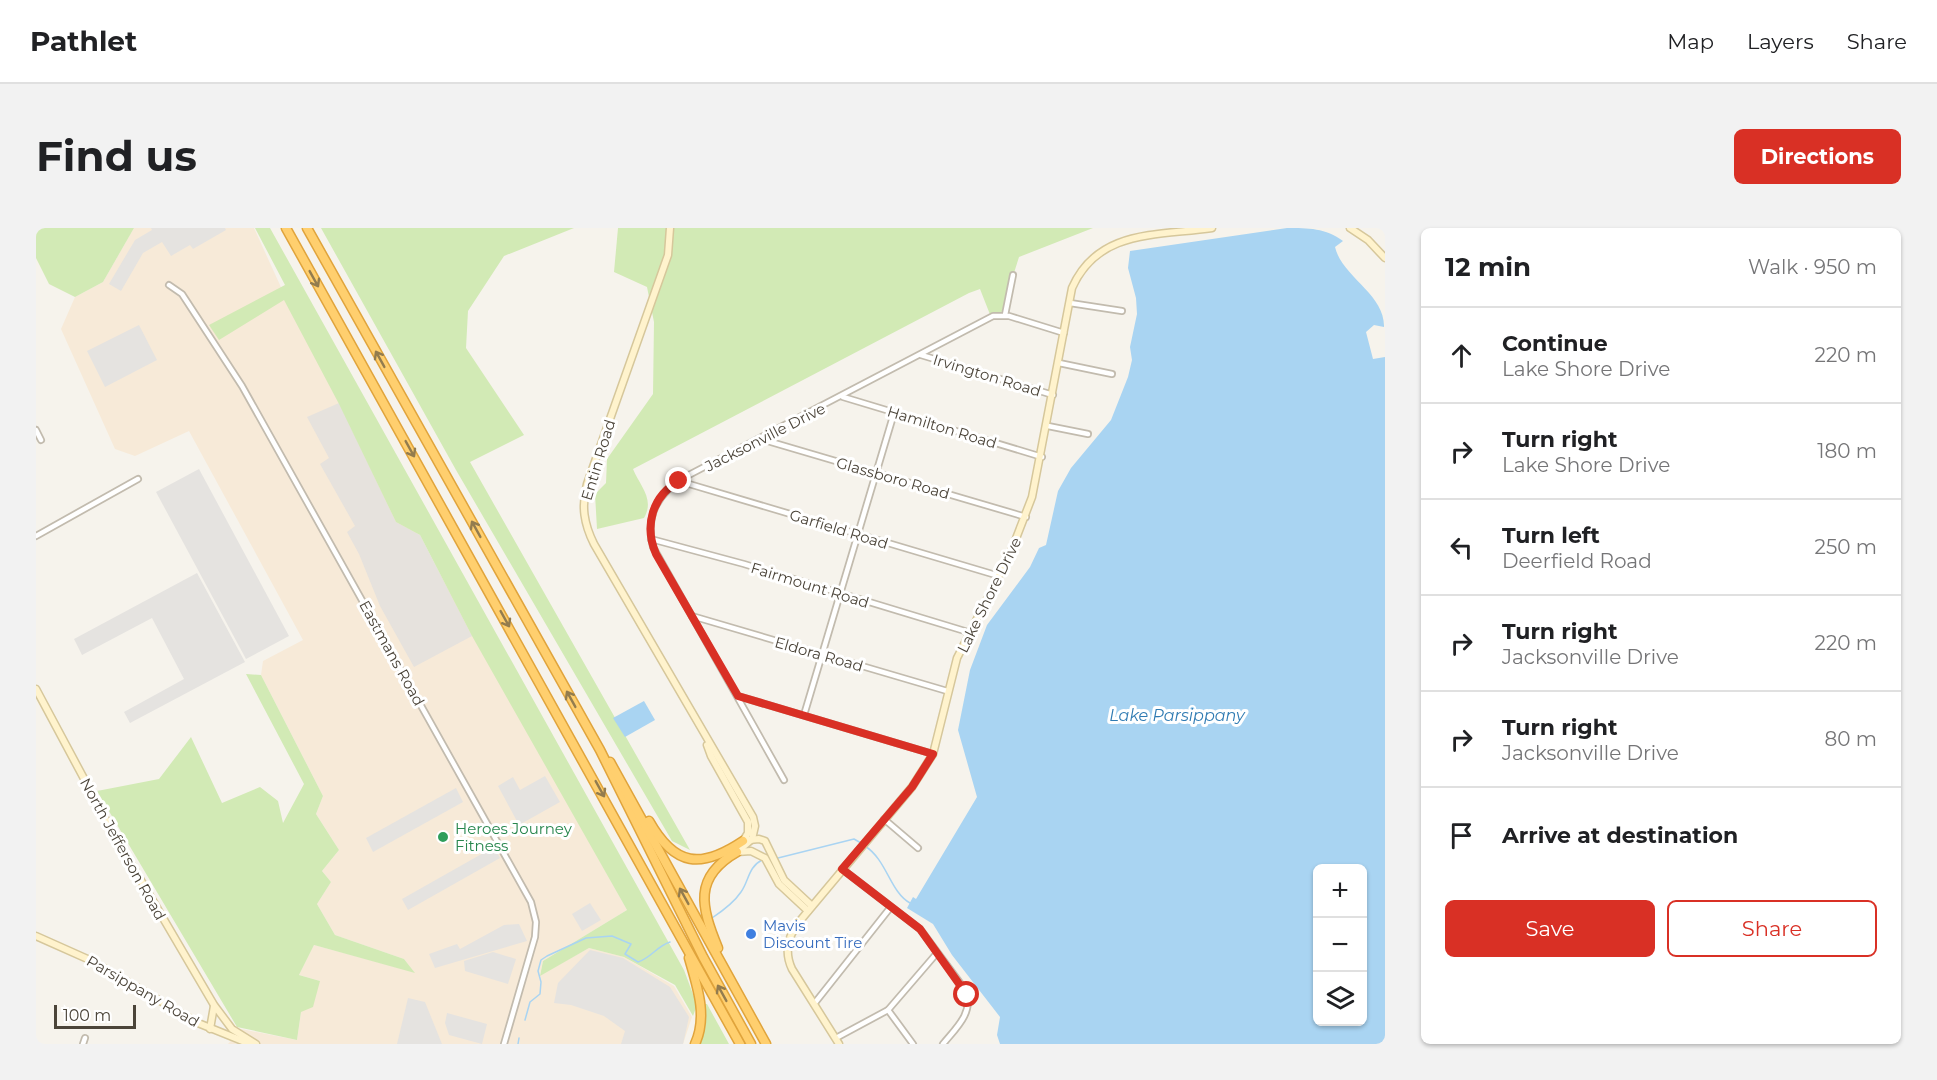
<!DOCTYPE html>
<meta charset="utf-8">
<style>
:root{--surface:#fff;--page:#f2f2f2;--text:#202124;--muted:#757577;--line:#e0e0e0;--accent:#d93025}
body{margin:0;font-family:Montserrat,sans-serif;background:var(--page);color:var(--text)}
.controls{position:absolute;right:18px;bottom:18px;display:grid;overflow:hidden;border-radius:9px;box-shadow:0 2px 4px #0004}
.controls button{width:54px;height:54px;display:grid;place-items:center;padding:0;border:0;border-bottom:2px solid var(--line);background:var(--surface);color:var(--text);font:30px sans-serif}
.scale{position:absolute;left:18px;bottom:15px;width:82px;box-sizing:border-box;padding-left:6px;border:3px solid #4b4439;border-top:0;font-size:16px;line-height:21px;white-space:nowrap;color:#4b4439;-webkit-text-stroke:4px #fff;paint-order:stroke}
.stop{position:absolute;width:18px;height:18px;margin:-14px;border:4px solid #d93025;border-radius:50%;background:#fff}
.stop.end{background:#d93025;border-color:#fff;box-shadow:0 2px 6px #0008}
.list{margin:0;padding:0;list-style:none}
h2{display:flex;justify-content:space-between;align-items:center;height:78px;margin:0;padding:0 24px;font-size:26px}
h2 small{font-size:20px;font-weight:400;color:var(--muted)}
.list li{display:grid;grid-template-columns:39px 1fr auto;gap:18px;align-items:center;box-sizing:border-box;height:96px;padding:0 24px;border-top:2px solid var(--line)}
.list b{display:block;font-size:22px;white-space:nowrap}
.list p{margin:0;font-size:20px;white-space:nowrap;color:var(--muted)}
.list em{font-size:20px;font-style:normal;color:var(--muted)}
.actions{display:flex;gap:12px;padding:18px 24px}
.actions a{flex:1;padding:14px 0;border:2px solid var(--accent);border-radius:9px;text-align:center;font-size:21px;color:var(--accent)}
.actions .main{background:var(--accent);color:#fff}
.icon{flex:none;width:33px;height:33px;fill:none;stroke:currentColor;stroke-width:2;stroke-linecap:round;stroke-linejoin:round}
.map{position:relative;flex:none;width:1349px;height:816px;overflow:hidden;border-radius:9px}
header{display:flex;align-items:center;gap:36px;box-sizing:border-box;height:84px;padding:0 30px;background:var(--surface);border-bottom:2px solid var(--line)}
header strong{font-size:28px}
nav{display:flex;gap:33px;margin-inline-start:auto;font-size:21px}
.intro{display:flex;align-items:center;justify-content:space-between;box-sizing:border-box;height:144px;padding:0 36px}
h1{margin:0;font-size:42px}
.button{padding:15px 27px;border-radius:9px;background:var(--accent);color:#fff;font-size:21px;font-weight:700}
main{display:flex;gap:36px;padding:0 36px}
aside{flex:1;background:var(--surface);border-radius:9px;box-shadow:0 2px 4px #0004}
.map>svg:first-child{display:block}
</style>
<header>
<strong>Pathlet</strong>
<nav><a>Map</a><a>Layers</a><a>Share</a></nav>
</header>
<div class="intro"><h1>Find us</h1><a class="button">Directions</a></div>
<main>
<div class="map">
<svg width="1349" height="816" viewBox="0 0 1349 816">
<rect width="100%" height="100%" fill="#f6f3ec"/>
<polygon fill="#f7ead8" points="98,0 218,0 249,68 591,682 507,733 504,747 553,720 588,729 638,758 656,789 647,816 192,816 205,801 261,812 265,784 284,753 263,747 278,717 378,744 368,731 299,707 281,676 295,654 286,643 303,622 280,586 287,568 225,447 227,433 267,412 153,203 99,228 79,221 25,101 39,69 67,54"/>
<polygon fill="#e6e2dd" points="303,175 360,294 384,307 436,408 378,439 344,378 323,326 311,304 319,298 284,236 293,230 271,189"/>
<g fill="#d2eab5">
<polygon points="0,0 98,0 67,54 39,69 13,56 0,30"/>
<polygon points="219,0 234,0 648,742 661,777 657,788 639,757 588,729 553,720 504,748 507,733 591,682 436,408 384,307 360,294 303,176 248,72 183,112 173,97 249,57"/>
<polygon points="285,0 538,0 468,28 432,83 430,120 488,207 434,234 654,622 636,613 420,242"/>
<path d="M582 0H1057L983 29 965 86 955 89 944 61 933 65 597 241C604 258 619 271 608 290L561 301 559 266 570 255 571 231 617 166 618 94 611 59 578 44Z"/>
<polygon points="210,446 225,447 287,568 280,586 303,622 286,643 295,654 281,676 299,707 368,731 379,745 278,717 263,747 284,753 277,779 265,784 261,812 201,799 61,563 123,551 155,509 186,575 224,559 242,573 247,595 268,556"/>
<polygon points="668,776 671,776 693,816 664,816 669,798"/>
</g>
<g fill="#e5e3e0">
<polygon points="115,0 189,0 190,2 157,21 154,17 135,28 126,14 107,25 85,63 73,56 99,12 116,2"/>
<polygon points="103,97 121,132 69,159 51,123"/>
<polygon points="163,241 253,408 210,431 120,264"/>
<polygon points="161,345 209,434 94,495 88,484 148,451 116,390 46,427 38,411"/>
<polygon points="509,548 524,574 483,597 462,558 477,549 484,562"/>
<polygon points="420,560 427,574 337,624 330,610"/>
<polygon points="458,619 464,630 372,682 366,671"/>
<polygon points="554,675 565,692 546,703 536,686"/>
<polygon points="483,696 491,713 399,740 393,726 421,716 424,721 468,697"/>
<polygon points="554,722 587,730 634,759 653,789 647,816 585,816 589,803 568,788 535,777 518,775 522,755"/>
<polygon points="457,724 480,731 472,756 429,743 428,733"/>
<polygon points="372,770 389,774 406,816 361,816"/>
<polygon points="411,785 451,796 446,816 413,807 409,795"/>
</g>
<g fill="#a9d4f2" fill-rule="evenodd">
<path d="M1251 0C1272 0 1290 0 1307 13L1299 19C1306 49 1349 66 1348 99L1338 97 1330 104 1337 131 1349 129V816H964L961 807 964 789 916 727 897 696 871 680 877 669 880 671 941 569 922 502 934 442 951 397 994 339 1003 320 1010 317 1022 263 1035 240 1075 192 1092 149 1096 132 1094 119 1101 86 1100 70 1092 40 1094 23ZM1326 640V794H1282V640Z"/>
<polygon points="608,473 619,492 589,509 577,490"/>
</g>
<g fill="none" stroke-linecap="round" stroke-linejoin="round">
<g stroke="#a9d4f2" stroke-width="1.5">
<path d="M829 618C851 632 854 664 874 675"/>
<polyline points="742,630 818,611 825,615"/>
<path d="M676 690C685 684 699 673 705 664 713 653 712 639 726 632"/>
<path d="M489 792 494 774 504 766 505 754 502 743 505 732 511 728 550 710 576 708 595 716 589 726 602 734C615 730 621 718 634 714"/>
<polyline points="482,816 483,810"/>
</g>
<defs>
<g id="street">
<polyline points="133,57 146,66 206,158 495,674 500,694 499,709 468,816"/>
<polyline points="1034,75 1086,83"/>
<polyline points="969,87 977,47"/>
<polyline points="885,127 1017,167"/>
<polyline points="1023,135 1076,146"/>
<polyline points="807,169 1006,229"/>
<polyline points="1012,198 1052,206"/>
<polyline points="0,202 5,212"/>
<polyline points="725,211 990,289"/>
<polyline points="643,253 963,348"/>
<polyline points="0,308 102,251"/>
<polyline points="615,311 708,336 932,404"/>
<polyline points="656,388 911,463"/>
<polyline points="702,468 897,526"/>
<polyline points="768,487 858,185"/>
<path d="M748 552 617 319C609 287 622 265 649 249L957 88H973L1028 105"/>
<polyline points="848,591 882,620"/>
<path d="M806 641 884 701 930 763C938 785 919 801 907 816"/>
<polyline points="778,776 854,680"/>
<polyline points="852,782 877,816"/>
<polyline points="800,810 852,782 901,725"/>
<polyline points="47,816 49,810"/>
</g>
<g id="secondary">
<path d="M634 0 632 27 551 256C545 278 548 296 558 316L717 589 719 598 716 611 701 624"/>
<polyline points="1314,0 1332,12 1349,30"/>
<polyline points="0,461 76,603 178,777 196,801 220,816"/>
<polyline points="671,517 675,528 712,594 712,605 707,613"/>
<polyline points="713,612 723,611 729,613 748,652 776,678"/>
<polyline points="701,624 715,623 729,630 743,656 772,683"/>
<polyline points="0,708 56,733 162,795 214,816"/>
<polyline points="174,801 178,778"/>
<path d="M803 816 756 741C748 724 752 708 763 694L876 559 897 526 921 430 974 326 996 269 1036 60C1062 1 1121 8 1176 0"/>
</g>
<g id="highway">
<polyline points="250,0 704,816"/>
<polyline points="271,0 564,522 667,729 715,816"/>
<polyline points="574,534 730,816"/>
<path d="M613 593C639 639 665 641 707 613"/>
<path d="M682 720C665 679 657 649 701 624"/>
<path d="M653 730C661 758 672 788 659 816"/>
</g>
</defs>
<use href="#street" stroke="#c2bbae" stroke-width="8"/>
<use href="#secondary" stroke="#d6c79b" stroke-width="9"/>
<use href="#highway" stroke="#e0a43c" stroke-width="11"/>
<use href="#street" stroke="#fff" stroke-width="4.5"/>
<use href="#secondary" stroke="#fff3cd" stroke-width="6"/>
<use href="#highway" stroke="#ffcf6e" stroke-width="8"/>
</g>
<defs><path id="oneway-shaft" d="M-6 0H5M1.5-3L5.5 0L1.5 3" fill="none" stroke-width="1.6" stroke-linecap="round" stroke-linejoin="round" transform="scale(1.5)"/></defs>
<g stroke="#937c4e">
<use href="#oneway-shaft" transform="translate(278 51) rotate(61)"/>
<use href="#oneway-shaft" transform="translate(344 131) rotate(-119)"/>
<use href="#oneway-shaft" transform="translate(374 221) rotate(61)"/>
<use href="#oneway-shaft" transform="translate(440 301) rotate(-119)"/>
<use href="#oneway-shaft" transform="translate(469 391) rotate(61)"/>
<use href="#oneway-shaft" transform="translate(535 471) rotate(-119)"/>
<use href="#oneway-shaft" transform="translate(564 561) rotate(61)"/>
<use href="#oneway-shaft" transform="translate(648 668) rotate(-119)"/>
<use href="#oneway-shaft" transform="translate(686 765) rotate(-119)"/>
</g>
<g fill="none" stroke-linecap="round" stroke-linejoin="round">
<path stroke="#d93025" stroke-width="8" d="M643 253C616 268 608 298 620 326L702 468 897 526 876 559 806 641 884 701 931 767"/>
</g>
<circle fill="#2e9e5b" stroke="#fff" stroke-width="2" cx="407" cy="609" r="6"/>
<circle fill="#3f7fe0" stroke="#fff" stroke-width="2" cx="715" cy="706" r="6"/>
<g text-anchor="middle" dominant-baseline="central" stroke-width="6" stroke-linejoin="round" paint-order="stroke">
<g font-size="15" fill="#4b4439" stroke="#fff">
<text transform="translate(951 147) rotate(17)">Irvington Road</text>
<text transform="translate(906 199) rotate(17)">Hamilton Road</text>
<text transform="translate(729 209) rotate(-27)">Jacksonville Drive</text>
<text transform="translate(562 232) rotate(-73)">Entin Road</text>
<text transform="translate(857 250) rotate(16)">Glassboro Road</text>
<text transform="translate(803 301) rotate(17)">Garfield Road</text>
<text transform="translate(774 357) rotate(17)">Fairmount Road</text>
<text transform="translate(953 367) rotate(-64)">Lake Shore Drive</text>
<text transform="translate(356 425) rotate(61)">Eastmans Road</text>
<text transform="translate(783 426) rotate(16)">Eldora Road</text>
<text transform="translate(87 621) rotate(61)">North Jefferson Road</text>
<text transform="translate(107 763) rotate(30)">Parsippany Road</text>
</g>
<g font-size="15" fill="#27864d" stroke="#fff" text-anchor="start">
<text x="419" y="600">Heroes Journey<tspan x="419" dy="17">Fitness</tspan></text>
</g>
<g font-size="15" fill="#366cbe" stroke="#fff" text-anchor="start">
<text x="727" y="697">Mavis<tspan x="727" dy="17">Discount Tire</tspan></text>
</g>
<g font-size="16" font-style="italic" fill="#2e7ab2" stroke="#fff">
<text x="1141" y="487">Lake Parsippany</text>
</g>
</g>
</svg>
<div class="controls">
<button>+</button>
<button>−</button>
<button><svg class="icon" aria-label="layers" viewBox="0 0 24 24"><path d="M12 4l9 5-9 5-9-5zM3 14l9 5 9-5"/></svg></button>
</div>
<div class="scale">100 m</div>
<div class="stop" style="left:931px;top:767px"></div>
<div class="stop end" style="left:643px;top:253px"></div>
</div>
<aside>
<h2>12 min<small>Walk · 950 m</small></h2>
<ul class="list">
<li><svg class="icon" aria-label="ahead" viewBox="0 0 24 24"><path d="M12 20V5M6 11l6-6 6 6"/></svg><div><b>Continue</b><p>Lake Shore Drive</p></div><em>220 m</em></li>
<li><svg class="icon" aria-label="right" viewBox="0 0 24 24"><path d="M7 20v-9h11M14 6l5 5-5 5"/></svg><div><b>Turn right</b><p>Lake Shore Drive</p></div><em>180 m</em></li>
<li><svg class="icon" aria-label="left" viewBox="0 0 24 24"><path d="M17 20v-9H6M10 6l-5 5 5 5"/></svg><div><b>Turn left</b><p>Deerfield Road</p></div><em>250 m</em></li>
<li><svg class="icon" aria-label="right" viewBox="0 0 24 24"><path d="M7 20v-9h11M14 6l5 5-5 5"/></svg><div><b>Turn right</b><p>Jacksonville Drive</p></div><em>220 m</em></li>
<li><svg class="icon" aria-label="right" viewBox="0 0 24 24"><path d="M7 20v-9h11M14 6l5 5-5 5"/></svg><div><b>Turn right</b><p>Jacksonville Drive</p></div><em>80 m</em></li>
<li><svg class="icon" aria-label="arrive" viewBox="0 0 24 24"><path d="M6 21V4h12l-3 4 3 4H6"/></svg><div><b>Arrive at destination</b></div></li>
</ul>
<div class="actions"><a class="main">Save</a><a>Share</a></div>
</aside>
</main>
